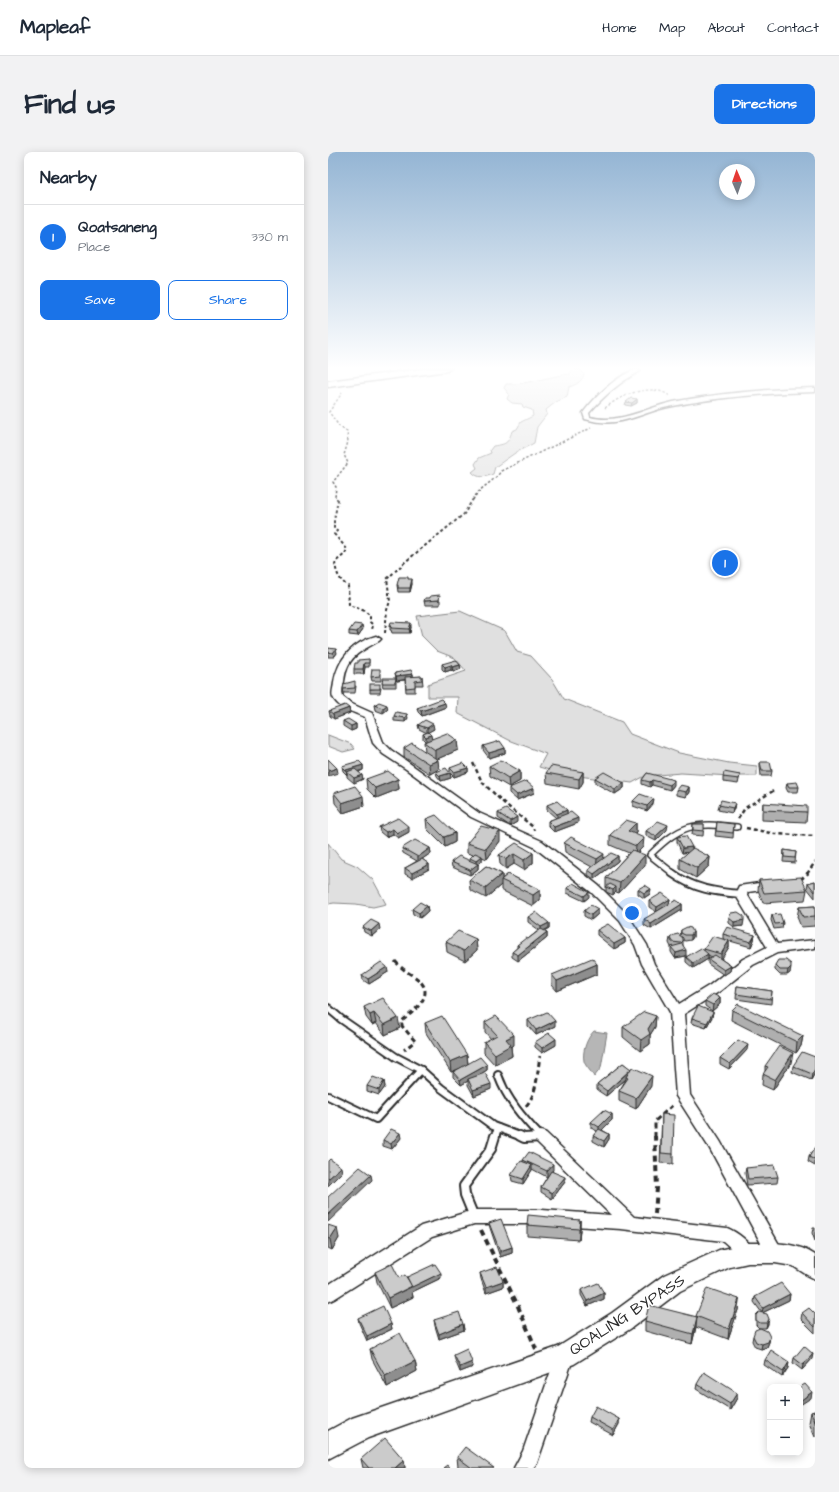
<!DOCTYPE html>
<meta charset="utf-8">
<style>
:root{--surface:#fff;--page:#f2f2f3;--text:#1f2937;--muted:#747a83;--line:#e0e1e3;--accent:#1a73e8}
body{margin:0;font-family:"Architects Daughter",sans-serif;background:var(--page);color:var(--text)}
.controls{position:absolute;right:12px;bottom:12px;display:grid;overflow:hidden;border-radius:8px;box-shadow:0 2px 10px #0003}
.controls button{width:36px;height:36px;display:grid;place-items:center;padding:0;border:0;border-bottom:1px solid var(--line);background:var(--surface);color:var(--text);font:20px sans-serif}
.compass{position:absolute;left:391px;top:12px;width:36px;height:36px;border-radius:50%;background:var(--surface);box-shadow:0 2px 10px #0003;rotate:358deg}
.you{position:absolute;left:304px;top:761px;width:14px;height:14px;margin:-10px;border:3px solid #fff;border-radius:50%;background:#1a73e8;box-shadow:0 0 0 6px #1a73e833}
.badge{display:grid;place-items:center;width:26px;height:26px;border-radius:50%;background:var(--accent);color:#fff;font-size:13px;font-weight:700}
.pin{position:absolute;translate:-50% -50%;border:2px solid #fff;box-shadow:0 1px 4px #0006}
.list{margin:0;padding:0;list-style:none}
h2{display:flex;justify-content:space-between;align-items:center;height:52px;margin:0;padding:0 16px;font-size:17px}
h2 small{font-size:13px;font-weight:400;color:var(--muted)}
.list li{display:grid;grid-template-columns:26px 1fr auto;gap:12px;align-items:center;box-sizing:border-box;height:64px;padding:0 16px;border-top:1px solid var(--line)}
.list b{display:block;font-size:15px;white-space:nowrap}
.list p{margin:0;font-size:13px;white-space:nowrap;color:var(--muted)}
.list em{font-size:13px;font-style:normal;color:var(--muted)}
.actions{display:flex;gap:8px;padding:12px 16px}
.actions a{flex:1;padding:9px 0;border:1px solid var(--accent);border-radius:8px;text-align:center;font-size:14px;color:var(--accent)}
.actions .main{background:var(--accent);color:#fff}
.map{position:relative;flex:none;width:487px;height:1316px;overflow:hidden;border-radius:8px}
header{display:flex;align-items:center;gap:24px;box-sizing:border-box;height:56px;padding:0 20px;background:var(--surface);border-bottom:1px solid var(--line)}
header strong{font-size:19px}
nav{display:flex;gap:22px;margin-inline-start:auto;font-size:14px}
.intro{display:flex;align-items:center;justify-content:space-between;box-sizing:border-box;height:96px;padding:0 24px}
h1{margin:0;font-size:28px}
.button{padding:10px 18px;border-radius:8px;background:var(--accent);color:#fff;font-size:14px;font-weight:700}
main{display:flex;gap:24px;padding:0 24px}
aside{flex:1;background:var(--surface);border-radius:8px;box-shadow:0 2px 10px #0003}
.map>svg:first-child{display:block}
</style>
<header>
<strong>Mapleaf</strong>
<nav><a>Home</a><a>Map</a><a>About</a><a>Contact</a></nav>
</header>
<div class="intro"><h1>Find us</h1><a class="button">Directions</a></div>
<main>
<aside>
<h2>Nearby<small></small></h2>
<ul class="list">
<li><span class="badge">1</span><div><b>Qoatsaneng</b><p>Place</p></div><em>330 m</em></li>
</ul>
<div class="actions"><a class="main">Save</a><a>Share</a></div>
</aside>
<div class="map">
<svg width="487" height="1316" viewBox="0 0 487 1316">
<rect width="100%" height="100%" fill="#fff"/>
<filter id="ink" filterUnits="userSpaceOnUse"><feTurbulence type="fractalNoise" baseFrequency=".025" numOctaves="2"/><feDisplacementMap in="SourceGraphic" scale="8" xChannelSelector="R" yChannelSelector="G"/><feConvolveMatrix kernelMatrix="1 2 1 2 8 2 1 2 1" color-interpolation-filters="sRGB"/></filter>
<g filter="url(#ink)">
<g fill="#e0e0e0" stroke="#868686">
<path d="M246 217 253 218 256 223C253 230 248 233 241 235L239 245 228 250 218 258 219 262 209 275 206 291 187 301 167 315 165 322C158 325 150 327 144 320L149 316 147 312 151 306 163 301 162 298 165 294C178 292 180 292 184 279L189 277 193 270 205 264 204 258 195 255 194 252 184 251 179 247 181 242 176 236 178 232C199 233 221 224 242 222Z"/>
<polygon points="132,459 177,479 189,500 203,504 224,527 236,547 294,570 302,582 351,601 401,611 429,614 429,624 402,624 353,621 317,624 304,631 235,622 211,615 218,602 181,588 129,561 130,545 100,545 100,532 138,519 127,506 109,499 94,484 89,464"/>
<polygon points="0,583 23,592 27,597 15,600 0,594"/>
<polygon points="0,691 13,707 29,714 45,728 58,752 45,755 28,752 6,751 0,752"/>
</g>
<path fill="#b6b6b6" stroke="#7e7e7e" d="M266 879 279 881 273 916 266 925C264 920 257 914 256 909 254 899 259 886 266 879Z"/>
<g fill="none" stroke-linecap="round" stroke-linejoin="round">
<defs>
<path id="service-far2" d="M346 722 322 703C354 672 365 670 409 675"/>
<g id="service-far1">
<path d="M344 721C366 737 387 740 413 742"/>
<polyline points="0,856 13,867 68,905 93,918 113,936 165,974 194,985"/>
<path d="M170 923C179 948 195 966 213 985"/>
<polyline points="0,944 48,967 93,918"/>
<polyline points="167,985 170,976"/>
<polyline points="208,985 213,985"/>
</g>
<g id="service">
<polyline points="192,984 196,986 213,985"/>
<polyline points="146,1065 137,1043 136,1034 163,997 167,984"/>
</g>
<g id="minor">
<path d="M309 217 312 219 311 220C291 230 276 244 261 261L262 265C291 273 317 256 345 250 391 241 440 237 487 236V240C440 241 391 245 345 254 311 260 293 278 257 267L255 261C268 244 288 224 309 217Z"/>
<path d="M48 484 53 487 51 489C31 500 19 505 16 529 15 535 13 540 15 545L24 552 44 561 55 590 63 598 151 661 214 689 271 734 300 763 319 793 326 812 351 852 382 833 415 807 439 795 407 742 411 734 445 729 449 730 451 733 449 736 420 740 419 742 449 792 487 788V796L449 801 425 813 392 839 356 862 362 943 392 989 453 1096 455 1101 453 1106 447 1108 441 1106 382 997 348 944 342 860 314 812 307 793 292 769 263 740 206 695 143 665 78 617 55 602 45 591 37 565C26 560 10 557 5 545 3 541 6 535 6 530 10 507 25 490 48 484Z"/>
<path d="M213 979 218 981 306 1065 399 1076C409 1080 423 1091 428 1101L426 1106 420 1108 414 1106 395 1089 293 1077 214 1072H146L104 1085 6 1147 0 1150V1133L93 1074 146 1058H214L283 1063 208 989 206 985 208 981Z"/>
<polygon points="237,1196 243,1198 246,1204 209,1311 205,1316 186,1316 195,1299 228,1204 231,1198"/>
</g>
<g id="secondary">
<polygon points="101,216 123,216 119,219 0,235 0,229"/>
<path d="M420 1091C443 1091 467 1089 487 1103V1127L479 1123 465 1114 447 1111H420L402 1115 352 1139 302 1177 246 1212 40 1286 0 1307V1279L24 1266 230 1195 284 1161 336 1123 391 1098Z"/>
</g>
</defs>
<use href="#service-far2" stroke="#2b2b2b" stroke-width="8"/>
<use href="#service-far1" stroke="#2b2b2b" stroke-width="10"/>
<use href="#service" stroke="#2b2b2b" stroke-width="12"/>
<use href="#minor" stroke="#2b2b2b" stroke-width="3"/>
<use href="#secondary" stroke="#2b2b2b" stroke-width="3"/>
<g stroke="#2b2b2b" stroke-width="1.5" stroke-dasharray="2.5 2" stroke-linecap="butt">
<path d="M277 256C293 243 323 230 342 244"/>
<polyline points="10,348 7,345 8,335 5,330 20,311 16,303 20,290 19,280 11,274 1,260 14,241"/>
<path d="M145 348C151 335 165 331 173 319L263 276"/>
</g>
<g stroke="#2b2b2b" stroke-width="2" stroke-dasharray="3 2.5" stroke-linecap="butt">
<path d="M9 347 10 348 6 368V377L9 379 6 382 19 397 17 402 7 410C8 421 11 428 20 434L21 453 37 459 42 464V470L45 473 44 478"/>
<polyline points="57,481 59,458 62,449 59,427 77,410 136,362 145,347"/>
</g>
<g stroke="#2b2b2b" stroke-width="2.5" stroke-dasharray="4 3" stroke-linecap="butt">
<polyline points="145,611 154,630 177,652 205,675 206,678"/>
<polyline points="410,667 417,656 445,639"/>
<polyline points="418,676 447,682 487,684"/>
<polyline points="479,722 487,710"/>
</g>
<g stroke="#2b2b2b" stroke-width="3" stroke-dasharray="5 3.5" stroke-linecap="butt">
<polyline points="472,728 480,721"/>
<path d="M67 809C74 817 78 819 87 825 110 841 88 857 74 869V874L87 889 76 898"/>
<path d="M198 954C210 940 209 921 212 904"/>
<polyline points="327,985 327,969 346,952"/>
</g>
<g stroke="#2b2b2b" stroke-width="4" stroke-dasharray="6 4.5" stroke-linecap="butt">
<polyline points="327,1062 329,1036 327,984"/>
<polyline points="153,1078 189,1152 208,1197"/>
</g>
<use href="#service-far2" stroke="#fff" stroke-width="5"/>
<use href="#service-far1" stroke="#fff" stroke-width="6"/>
<use href="#service" stroke="#fff" stroke-width="8"/>
<use href="#minor" fill="#fff" fill-rule="evenodd"/>
<use href="#secondary" fill="#fff" fill-rule="evenodd"/>
</g>
<g fill="#afafaf" stroke="#2b2b2b">
<polygon points="309,247 309,251 303,254 297,253 298,250"/>
<polygon points="81,427 84,432 82,440 70,440 69,433"/>
<polygon points="112,448 112,453 97,453 96,449"/>
<polygon points="62,473 83,475 82,481 64,481 63,478 62,478"/>
<polygon points="35,477 30,484 21,483 21,479"/>
<polygon points="0,496 9,501 6,505 0,505"/>
<polygon points="41,507 41,515 37,515 36,522 26,522 26,517 30,511"/>
<polygon points="114,512 132,513 133,517 125,520 123,518 117,520 114,517"/>
<polygon points="53,521 53,529 44,529 43,525"/>
<polygon points="67,521 85,522 85,525 94,524 95,533 87,533 87,540 78,540 77,528 69,529 68,527 68,535 55,535 54,531 68,526"/>
<polygon points="28,534 27,541 16,541 15,537"/>
<polygon points="53,536 52,541 42,541 42,537"/>
<polygon points="46,553 60,557 55,561 47,558"/>
<polygon points="118,555 94,564 90,560 89,556"/>
<polygon points="21,556 22,561 6,567 2,564 1,559"/>
<polygon points="66,564 80,566 77,570 66,569"/>
<polygon points="15,569 28,572 28,577 23,579 15,574"/>
<polygon points="90,573 106,577 100,580 104,587 129,588 130,598 109,607 111,617 102,622 76,605 76,596 97,599 96,590 98,590 95,587 95,582 99,581 91,577"/>
<polygon points="155,594 177,596 177,601 161,606 155,598"/>
<polygon points="432,610 444,619 443,624 433,624 432,615"/>
<polygon points="35,613 35,618 31,620 35,627 26,631 19,625 19,623 15,619 14,614"/>
<polygon points="161,614 192,619 192,629 181,635 162,624"/>
<polygon points="122,616 140,616 140,620 126,625 122,621 123,626 113,629 109,624 108,620 122,620"/>
<polygon points="255,620 255,630 251,637 219,631 218,621"/>
<polygon points="319,621 346,633 342,638 324,633 322,635 314,632 314,628"/>
<polygon points="412,623 410,632 395,630 395,625"/>
<polygon points="267,626 296,631 296,636 287,642 267,631"/>
<polygon points="38,627 70,627 71,637 48,646 39,637"/>
<polygon points="459,631 471,635 470,640 460,640 458,636"/>
<polygon points="361,635 361,640 358,645 348,643 348,638"/>
<polygon points="181,636 206,641 189,648 181,641"/>
<polygon points="6,641 36,654 15,661 7,651"/>
<polygon points="305,649 325,652 319,659 305,654"/>
<polygon points="407,651 406,656 404,661 390,658 391,653"/>
<polygon points="435,651 479,660 478,670 434,668 434,661"/>
<polygon points="219,653 239,658 239,662 250,671 226,680 220,674 220,669 228,666 219,658"/>
<polygon points="170,661 189,670 182,674 170,666"/>
<polygon points="98,667 127,681 127,690 117,695 99,677"/>
<polygon points="389,670 406,672 405,686 387,684"/>
<polygon points="308,671 308,681 307,682 315,695 310,700 317,713 291,741 288,740 285,743 278,740 278,726 301,701 282,693 282,683"/>
<polygon points="365,672 376,672 375,684 364,683"/>
<polygon points="51,675 81,680 70,686 65,682 58,685 52,680"/>
<polygon points="339,678 328,689 318,684 318,679"/>
<polygon points="349,685 364,695 364,698 382,705 381,714 368,726 352,717 352,707 361,700 354,701 349,690"/>
<polygon points="172,689 159,707 154,705 154,709 150,713 150,717 142,723 124,715 123,710 142,708 142,706 145,703 139,701 139,691"/>
<polygon points="236,691 275,707 290,704 290,709 266,727 260,723 260,718 264,715 237,700"/>
<polygon points="74,696 102,696 103,701 94,707 101,712 101,717 84,726 77,722 77,716 89,709 75,701"/>
<polygon points="456,698 468,700 467,711 455,710"/>
<polygon points="205,701 205,711 196,718 186,712 178,717 172,712 171,703"/>
<polygon points="158,714 174,722 174,727 180,722 212,738 212,748 205,754 173,738 173,733 158,746 142,738 141,728"/>
<polygon points="431,728 479,738 477,748 435,751 430,738"/>
<polygon points="487,729 487,746 479,736 480,731"/>
<polygon points="239,736 261,745 256,749 239,741"/>
<polygon points="310,737 322,742 316,746 310,742"/>
<polygon points="342,747 341,752 328,760 321,755 321,749"/>
<polygon points="354,752 354,758 323,777 316,773 316,767"/>
<polygon points="99,754 100,759 92,766 85,762 84,757"/>
<polygon points="487,754 487,774 473,775 469,765 471,755"/>
<polygon points="270,757 270,762 263,768 256,764 256,759"/>
<polygon points="444,763 455,771 454,776 446,777 443,768"/>
<polygon points="200,765 221,771 221,776 216,779 219,780 219,786 190,809 184,805 184,800 189,796 189,793 200,787 211,778 200,770"/>
<polygon points="401,766 415,774 406,775 401,771"/>
<polygon points="35,775 52,777 44,784 36,780"/>
<polygon points="269,778 297,786 297,791 286,797 269,783"/>
<polygon points="353,778 365,780 365,785 363,788 357,789 355,788 355,793 358,804 347,806 343,800 343,795 341,791 342,786 352,784"/>
<polygon points="395,782 427,783 426,788 423,795 395,787"/>
<polygon points="148,787 149,798 137,809 119,800 118,790"/>
<polygon points="401,789 401,795 393,807 403,814 402,819 396,823 380,812 380,807 384,805 380,803 380,807 365,816 358,810 358,805 376,799 376,797"/>
<polygon points="458,808 462,821 459,823 452,823 447,818 447,813"/>
<polygon points="269,812 269,822 229,839 224,833 224,823"/>
<polygon points="60,820 41,832 35,828 34,823"/>
<polygon points="409,834 444,839 443,852 408,847"/>
<polygon points="392,846 392,852 384,859 377,854 377,849"/>
<polygon points="36,855 72,876 57,883 48,871 44,873 38,865"/>
<polygon points="404,858 475,884 473,894 468,901 403,868"/>
<polygon points="385,860 384,865 378,876 363,871 364,866"/>
<polygon points="328,864 327,875 322,883 322,892 312,899 295,885 295,875"/>
<polygon points="200,868 227,874 208,883 200,874"/>
<polygon points="157,870 186,893 183,895 184,904 167,913 156,901 156,890 163,887 157,880"/>
<polygon points="97,871 139,903 140,912 159,913 159,918 149,924 163,937 146,944 140,933 140,929 133,933 125,925 125,920 126,919 123,920 98,881"/>
<polygon points="207,890 228,893 214,901 207,895"/>
<polygon points="419,898 401,917 392,912 392,906"/>
<polygon points="487,905 487,921 483,928 464,920 465,914"/>
<polygon points="295,911 323,934 308,957 291,949 291,939 297,929 298,927 278,944 269,938 269,932"/>
<polygon points="463,911 445,938 434,933 435,922 437,920 437,914"/>
<polygon points="56,929 57,935 51,943 39,939 39,934"/>
<polygon points="284,962 284,968 274,978 281,982 281,987 276,995 265,989 265,984 269,979 263,976 263,970"/>
<polygon points="334,962 345,1002 345,1012 332,1011"/>
<polygon points="73,986 64,997 55,994 55,988"/>
<polygon points="487,995 487,1014 480,1010 481,1005"/>
<polygon points="195,1008 225,1018 224,1019 237,1030 224,1047 213,1040 213,1035 219,1025 204,1017 204,1018 195,1032 184,1029 183,1023 195,1010"/>
<polygon points="418,1016 450,1025 449,1031 419,1033 417,1021"/>
<polygon points="252,1068 252,1078 251,1088 199,1084 199,1073"/>
<polygon points="161,1071 184,1095 184,1101 172,1105 162,1076"/>
<polygon points="0,1073 11,1086 4,1098 0,1096"/>
<polygon points="485,1076 487,1076 487,1089 484,1081"/>
<polygon points="47,1120 71,1126 79,1125 113,1126 84,1140 85,1145 62,1156 49,1130"/>
<polygon points="152,1121 175,1129 175,1135 158,1141 153,1127"/>
<polygon points="253,1138 276,1141 276,1147 259,1154 253,1143"/>
<polygon points="462,1142 461,1148 434,1161 440,1172 438,1176 431,1176 428,1173 428,1163 434,1161 426,1150 427,1145"/>
<polygon points="411,1147 410,1158 400,1187 368,1175 364,1192 317,1179 317,1169 368,1165"/>
<polygon points="474,1161 487,1162 487,1181 473,1167"/>
<polygon points="30,1166 63,1172 64,1177 39,1189 31,1171"/>
<polygon points="106,1168 135,1172 136,1178 111,1187 107,1174"/>
<polygon points="425,1184 442,1185 441,1190 439,1195 433,1197 427,1195 424,1189"/>
<polygon points="42,1197 87,1209 89,1219 59,1235 44,1207"/>
<polygon points="126,1203 144,1210 145,1215 132,1220 127,1208"/>
<polygon points="466,1206 484,1207 474,1218 465,1211"/>
<polygon points="437,1208 461,1210 460,1216 454,1225 436,1213"/>
<polygon points="369,1232 409,1241 409,1246 402,1258 368,1237"/>
<polygon points="487,1259 487,1285 481,1271 483,1260"/>
<polygon points="262,1265 291,1267 291,1272 285,1283 261,1270"/>
<polygon points="129,1305 166,1316 132,1316 130,1315"/>
<polygon points="33,1307 76,1308 77,1316 35,1316"/>
</g>
<g fill="#8e8e8e" stroke="#2b2b2b">
<polygon points="309,247 309,251 303,254 304,251"/>
<polygon points="84,427 84,432 82,440 82,436"/>
<polygon points="83,471 83,475 82,481 81,477"/>
<polygon points="34,473 35,477 30,484 29,480"/>
<polygon points="8,497 9,501 6,505 5,501"/>
<polygon points="36,511 37,515 36,522 35,517"/>
<polygon points="123,513 123,518 117,520 117,515"/>
<polygon points="132,513 133,517 125,520 124,515"/>
<polygon points="85,522 85,526 69,529 68,524"/>
<polygon points="117,551 118,555 94,564 93,559"/>
<polygon points="59,553 60,557 55,561 55,556"/>
<polygon points="21,556 22,561 6,567 5,562"/>
<polygon points="79,562 80,566 77,570 77,566"/>
<polygon points="28,572 28,577 23,579 23,574"/>
<polygon points="105,572 106,577 99,581 99,576"/>
<polygon points="103,583 104,588 98,590 98,585"/>
<polygon points="129,588 130,598 107,608 107,598"/>
<polygon points="177,596 177,601 161,606 161,601"/>
<polygon points="110,608 111,617 102,622 101,612"/>
<polygon points="35,613 35,618 21,622 19,620 19,623 18,618"/>
<polygon points="9,616 10,621 0,624 0,619"/>
<polygon points="140,616 140,620 126,625 126,620"/>
<polygon points="192,619 192,629 181,635 180,626"/>
<polygon points="255,620 255,630 251,637 251,627"/>
<polygon points="122,621 123,626 113,629 112,624"/>
<polygon points="34,623 35,627 26,631 26,626"/>
<polygon points="70,627 71,637 48,646 47,636"/>
<polygon points="324,628 324,633 322,635 322,630"/>
<polygon points="346,628 346,633 342,638 342,633"/>
<polygon points="296,631 296,636 287,642 287,637"/>
<polygon points="361,635 361,640 358,645 358,640"/>
<polygon points="206,636 206,641 189,648 189,643"/>
<polygon points="35,644 36,654 15,661 14,651"/>
<polygon points="326,647 325,652 319,659 319,654"/>
<polygon points="407,651 406,656 404,661 405,656"/>
<polygon points="239,658 239,663 229,667 229,662"/>
<polygon points="189,665 189,670 182,674 182,669"/>
<polygon points="250,666 250,671 226,680 226,675"/>
<polygon points="308,671 308,681 300,689 300,679"/>
<polygon points="340,673 339,678 328,689 328,684"/>
<polygon points="81,675 81,680 70,686 69,681"/>
<polygon points="65,677 65,682 58,685 58,680"/>
<polygon points="172,679 172,689 159,707 158,697"/>
<polygon points="127,681 127,690 117,695 116,685"/>
<polygon points="316,686 315,695 307,703 308,694"/>
<polygon points="364,695 364,700 354,701 355,696"/>
<polygon points="102,696 103,701 90,710 90,705"/>
<polygon points="205,701 205,711 196,718 196,708"/>
<polygon points="186,702 186,712 178,717 178,707"/>
<polygon points="276,702 275,712 268,717 269,707"/>
<polygon points="317,703 317,713 291,741 292,731"/>
<polygon points="154,704 154,709 150,713 150,717 142,723 142,718 148,713 148,709"/>
<polygon points="290,704 290,709 266,727 266,722"/>
<polygon points="382,705 381,714 368,726 369,716"/>
<polygon points="101,712 101,717 84,726 84,721"/>
<polygon points="174,722 174,728 173,728 173,733 158,746 157,736"/>
<polygon points="288,735 288,740 285,743 285,738"/>
<polygon points="323,737 322,742 316,746 316,741"/>
<polygon points="212,738 212,748 205,754 205,743"/>
<polygon points="261,740 261,745 256,749 256,744"/>
<polygon points="342,747 341,752 328,760 329,755"/>
<polygon points="354,752 354,758 323,777 323,772"/>
<polygon points="99,754 100,759 92,766 91,761"/>
<polygon points="270,757 270,762 263,768 263,763"/>
<polygon points="416,768 415,774 406,775 406,770"/>
<polygon points="221,771 221,776 213,780 213,775"/>
<polygon points="51,772 52,777 44,784 43,779"/>
<polygon points="219,780 219,786 190,809 190,803"/>
<polygon points="365,780 365,785 363,788 363,783"/>
<polygon points="427,783 426,788 423,795 423,790"/>
<polygon points="297,786 297,791 286,797 286,792"/>
<polygon points="148,787 149,798 137,809 136,799"/>
<polygon points="401,789 401,795 393,808 393,802"/>
<polygon points="358,798 358,804 347,806 348,801"/>
<polygon points="380,802 380,807 365,816 365,811"/>
<polygon points="269,812 269,822 229,839 229,829"/>
<polygon points="403,814 402,819 396,823 396,818"/>
<polygon points="59,815 60,820 41,832 40,827"/>
<polygon points="463,815 462,821 459,823 460,818"/>
<polygon points="392,846 392,852 384,859 385,853"/>
<polygon points="385,860 384,865 378,876 379,871"/>
<polygon points="46,861 48,871 44,873 42,863"/>
<polygon points="328,864 327,875 322,883 322,892 312,899 313,888"/>
<polygon points="70,866 72,876 57,883 56,873"/>
<polygon points="227,869 227,874 208,883 208,878"/>
<polygon points="186,883 186,893 183,895 184,904 167,913 167,902 178,887"/>
<polygon points="475,884 473,894 468,901 469,890"/>
<polygon points="228,887 228,893 214,901 214,896"/>
<polygon points="420,893 419,898 401,917 402,912"/>
<polygon points="465,901 463,911 445,938 447,928"/>
<polygon points="139,903 140,913 123,920 122,910"/>
<polygon points="159,913 159,918 141,929 140,927 140,929 133,933 132,928"/>
<polygon points="304,917 298,925 298,927 278,944 279,939"/>
<polygon points="487,917 487,921 483,928 484,922"/>
<polygon points="324,924 323,934 308,957 308,946"/>
<polygon points="56,929 57,935 51,943 51,938"/>
<polygon points="163,932 163,937 146,944 145,938"/>
<polygon points="284,962 284,968 271,981 271,975"/>
<polygon points="72,981 73,986 64,997 63,992"/>
<polygon points="281,982 281,987 276,995 276,989"/>
<polygon points="225,1012 225,1018 219,1025 219,1019"/>
<polygon points="204,1013 204,1018 195,1032 195,1027"/>
<polygon points="13,1015 14,1020 0,1034 0,1027"/>
<polygon points="43,1023 44,1028 0,1070 0,1063"/>
<polygon points="237,1025 237,1030 224,1047 224,1041"/>
<polygon points="252,1068 252,1078 251,1088 251,1077"/>
<polygon points="9,1076 11,1086 4,1098 2,1087"/>
<polygon points="184,1095 184,1101 172,1105 172,1099"/>
<polygon points="113,1121 113,1126 84,1140 85,1145 62,1156 60,1146"/>
<polygon points="175,1129 175,1135 158,1141 158,1135"/>
<polygon points="276,1141 276,1147 259,1154 259,1149"/>
<polygon points="462,1142 461,1148 434,1161 435,1156"/>
<polygon points="411,1147 410,1158 400,1187 401,1177"/>
<polygon points="369,1165 368,1175 364,1192 365,1182"/>
<polygon points="441,1167 440,1172 438,1176 439,1171"/>
<polygon points="63,1172 64,1177 39,1189 39,1184"/>
<polygon points="135,1172 136,1178 111,1187 111,1182"/>
<polygon points="442,1185 441,1190 439,1195 433,1197 434,1192"/>
<polygon points="485,1202 484,1207 474,1218 475,1213"/>
<polygon points="87,1209 89,1219 59,1235 57,1224"/>
<polygon points="144,1210 145,1215 132,1220 132,1215"/>
<polygon points="461,1210 460,1216 454,1225 455,1220"/>
<polygon points="484,1240 483,1246 472,1253 472,1249"/>
<polygon points="409,1241 409,1246 402,1258 402,1252"/>
<polygon points="291,1267 291,1272 285,1283 285,1278"/>
<polygon points="76,1308 77,1316 67,1316"/>
</g>
<g fill="#cbcbcb" stroke="#2b2b2b">
<polygon points="303,246 309,247 304,251 298,250"/>
<polygon points="71,425 80,425 80,427 84,427 82,436 70,436 70,433 69,433"/>
<polygon points="112,443 111,448 96,449 97,446 102,446 102,444"/>
<polygon points="63,470 83,471 81,477 63,476 64,473 62,473"/>
<polygon points="26,472 34,473 29,480 21,479"/>
<polygon points="0,496 8,497 5,501 0,500"/>
<polygon points="41,507 41,511 36,511 35,517 26,517 27,511 30,511 30,508"/>
<polygon points="128,508 132,513 124,515 123,513 117,515 114,512"/>
<polygon points="44,517 52,517 52,524 43,525"/>
<polygon points="83,518 85,522 68,524 67,521"/>
<polygon points="94,524 94,528 87,529 87,535 78,536 77,525"/>
<polygon points="55,526 68,526 67,531 54,531"/>
<polygon points="27,529 27,536 15,537 16,532"/>
<rect x="42" y="532" width="10" height="5"/>
<polygon points="113,547 117,551 93,559 89,556"/>
<polygon points="51,550 59,553 55,556 46,553"/>
<polygon points="17,553 21,556 5,562 1,559"/>
<polygon points="68,560 79,562 77,566 66,564"/>
<polygon points="20,567 28,572 23,574 15,569"/>
<polygon points="97,568 105,572 99,576 90,573"/>
<polygon points="100,580 103,583 98,585 95,582"/>
<polygon points="119,581 129,588 107,598 96,590"/>
<polygon points="172,589 177,596 161,601 155,594"/>
<polygon points="84,591 110,608 101,612 76,596"/>
<polygon points="0,607 9,616 0,619"/>
<polygon points="173,608 192,619 180,626 161,614"/>
<polygon points="31,609 35,613 18,618 14,614"/>
<polygon points="432,610 442,610 444,619 434,619"/>
<polygon points="135,611 140,616 126,620 122,616"/>
<polygon points="223,614 255,620 251,627 218,621"/>
<polygon points="118,616 122,621 112,624 108,620"/>
<polygon points="27,617 34,623 26,626 19,620"/>
<polygon points="60,619 70,627 47,636 38,627"/>
<polygon points="276,620 296,631 287,637 267,626"/>
<polygon points="396,620 412,623 411,627 395,625"/>
<polygon points="319,621 346,628 342,633 324,628 322,630 314,628"/>
<polygon points="198,629 206,636 189,643 181,636"/>
<polygon points="469,630 471,635 461,635 459,631"/>
<polygon points="352,633 361,635 358,640 348,638"/>
<polygon points="27,634 35,644 14,651 6,641"/>
<polygon points="312,642 326,647 319,654 305,649"/>
<polygon points="393,648 407,651 405,656 391,653"/>
<polygon points="229,649 239,658 229,662 219,653"/>
<polygon points="435,651 479,654 479,660 435,658"/>
<polygon points="178,657 189,665 182,669 170,661"/>
<polygon points="243,660 250,666 226,675 220,669"/>
<polygon points="108,663 127,681 116,685 98,667"/>
<polygon points="70,666 81,675 69,681 65,677 58,680 51,675"/>
<polygon points="298,668 308,671 300,679 316,686 308,694 282,683"/>
<polygon points="330,669 340,673 328,684 318,679"/>
<polygon points="389,670 406,672 405,681 388,679"/>
<polygon points="365,672 376,672 376,679 365,678"/>
<polygon points="153,674 172,679 158,697 139,691"/>
<polygon points="358,684 364,695 355,696 349,685"/>
<polygon points="243,685 276,702 269,707 236,691"/>
<polygon points="87,688 102,696 90,705 74,696"/>
<polygon points="188,691 205,701 196,708 186,702 178,707 171,703"/>
<polygon points="365,696 382,705 369,716 352,707"/>
<polygon points="304,698 317,703 292,731 278,726"/>
<polygon points="456,698 468,700 467,706 456,705"/>
<polygon points="147,701 154,704 148,709 142,706"/>
<polygon points="283,701 290,704 266,722 260,718"/>
<polygon points="131,704 150,712 142,718 123,710"/>
<polygon points="94,707 101,712 84,721 77,716"/>
<polygon points="158,714 174,722 157,736 141,728"/>
<polygon points="180,722 212,738 205,743 173,728"/>
<polygon points="473,725 479,738 436,741 431,728"/>
<polygon points="487,729 487,740 480,731"/>
<polygon points="245,731 261,740 256,744 239,736"/>
<polygon points="282,732 288,735 285,738 278,735"/>
<polygon points="317,733 323,737 316,741 310,737"/>
<polygon points="334,741 342,747 329,755 321,749"/>
<polygon points="348,748 354,752 323,772 316,767"/>
<polygon points="92,750 99,754 91,761 84,757"/>
<polygon points="263,753 270,757 263,763 256,759"/>
<polygon points="487,754 487,764 475,765 471,755"/>
<polygon points="208,760 221,771 213,775 200,765"/>
<polygon points="410,760 416,764 416,768 406,770 401,766 403,761"/>
<polygon points="452,762 455,771 447,772 444,763"/>
<polygon points="43,768 51,772 43,779 35,775"/>
<polygon points="280,772 297,786 286,792 269,778"/>
<polygon points="359,775 363,776 365,780 363,783 357,783 353,781 353,778"/>
<polygon points="399,775 427,783 423,790 395,782"/>
<polygon points="213,777 219,780 190,803 184,800 191,794 189,793 198,786 200,787"/>
<polygon points="130,779 148,787 136,799 118,790"/>
<polygon points="350,782 355,786 355,789 353,791 344,790 342,786 346,783"/>
<polygon points="385,784 401,789 393,802 376,797"/>
<polygon points="354,792 358,798 348,801 343,795"/>
<polygon points="373,796 380,802 365,811 358,805"/>
<polygon points="387,803 403,814 396,818 380,807"/>
<polygon points="264,806 269,812 229,829 224,823"/>
<polygon points="450,808 458,808 463,812 463,815 460,818 452,818 447,813"/>
<polygon points="53,810 59,815 40,827 34,823"/>
<polygon points="409,834 444,839 443,847 408,842"/>
<polygon points="385,842 392,846 385,853 377,849"/>
<polygon points="55,846 70,866 56,873 46,861 42,863 36,855"/>
<polygon points="410,852 475,884 469,890 404,858"/>
<polygon points="370,854 385,860 379,871 364,866"/>
<polygon points="219,860 227,869 208,878 200,868"/>
<polygon points="316,860 328,864 320,877 322,882 313,888 295,875"/>
<polygon points="114,864 139,903 122,910 97,871"/>
<polygon points="168,864 186,883 178,887 183,893 167,902 156,890 169,883 157,870"/>
<polygon points="221,881 228,887 214,896 207,890"/>
<polygon points="410,888 420,893 402,912 392,906"/>
<polygon points="451,894 465,901 447,928 435,922 440,915 437,914"/>
<polygon points="474,900 487,905 487,917 484,922 465,914"/>
<polygon points="152,905 159,913 132,928 125,920"/>
<polygon points="295,911 303,917 279,939 269,932"/>
<polygon points="304,915 324,924 308,946 291,939 300,926 298,925"/>
<polygon points="157,921 163,932 145,938 140,927"/>
<polygon points="45,925 56,929 51,938 39,934"/>
<polygon points="276,958 284,962 271,975 263,970"/>
<polygon points="334,962 346,963 345,1002 333,1001"/>
<polygon points="63,977 72,981 63,992 55,988"/>
<polygon points="271,977 281,982 276,989 265,984"/>
<polygon points="487,995 487,1008 481,1005"/>
<polygon points="201,1000 225,1012 219,1019 195,1008"/>
<polygon points="2,1007 13,1015 0,1027 0,1009"/>
<polygon points="193,1009 204,1013 195,1027 183,1023"/>
<polygon points="446,1013 450,1025 420,1027 418,1016"/>
<polygon points="32,1015 43,1023 0,1063 0,1045"/>
<polygon points="223,1019 237,1025 224,1041 213,1035"/>
<polygon points="200,1063 252,1068 251,1077 199,1073"/>
<polygon points="173,1067 184,1095 172,1099 161,1071"/>
<polygon points="0,1073 9,1076 2,1087 0,1086"/>
<polygon points="64,1112 71,1126 77,1123 84,1134 60,1146 47,1120"/>
<polygon points="107,1112 113,1121 84,1135 79,1125"/>
<polygon points="169,1115 175,1129 158,1135 152,1121"/>
<polygon points="270,1131 276,1141 259,1149 253,1138"/>
<polygon points="453,1131 462,1142 435,1156 427,1145"/>
<polygon points="379,1136 411,1147 401,1177 368,1164"/>
<polygon points="321,1153 369,1165 365,1182 317,1169"/>
<polygon points="55,1154 63,1172 39,1184 30,1166"/>
<polygon points="481,1156 487,1162 487,1175 474,1161"/>
<polygon points="131,1160 135,1172 111,1182 106,1168"/>
<polygon points="431,1160 439,1162 441,1167 439,1171 432,1171 428,1168 428,1163"/>
<polygon points="432,1176 439,1179 442,1185 440,1190 434,1192 428,1190 425,1184 427,1178"/>
<polygon points="72,1181 87,1209 57,1224 42,1197"/>
<polygon points="476,1194 485,1202 475,1213 466,1206"/>
<polygon points="139,1197 144,1210 132,1215 126,1203"/>
<polygon points="443,1198 461,1210 455,1220 437,1208"/>
<polygon points="376,1220 409,1241 402,1252 369,1232"/>
<polygon points="477,1232 484,1240 472,1249 472,1235"/>
<polygon points="268,1254 291,1267 285,1278 262,1265"/>
<polygon points="487,1259 487,1270 483,1260"/>
<polygon points="57,1286 76,1308 67,1316 41,1316 33,1307"/>
<polygon points="137,1295 166,1316 144,1316 129,1305"/>
<polygon points="119,1313 121,1316 115,1316"/>
</g>
</g>
<linearGradient id="sky" x2="0" y2="1"><stop stop-color="#94b5d4"/><stop offset="0.54" stop-color="#fff"/><stop offset="1" stop-color="#fff" stop-opacity="0"/></linearGradient>
<rect width="487" height="400" fill="url(#sky)"/>
<g text-anchor="middle" dominant-baseline="central" stroke-width="3" stroke-linejoin="round" paint-order="stroke">
<g font-size="16" fill="#2b2b2b" stroke="#fff">
<text transform="translate(299 1163) rotate(-33)">QOALING BYPASS</text>
</g>
</g>
</svg>
<div class="controls">
<button>+</button>
<button>−</button>
</div>
<svg class="compass" viewBox="-18 -18 36 36"><path d="M0-13l5 13h-10z" fill="#e53935"/><path d="M0 13l5-13h-10z" fill="#747a83"/></svg>
<div class="you"></div>
<div class="pin badge" style="left:397px;top:411px">1</div>
</div>
</main>
